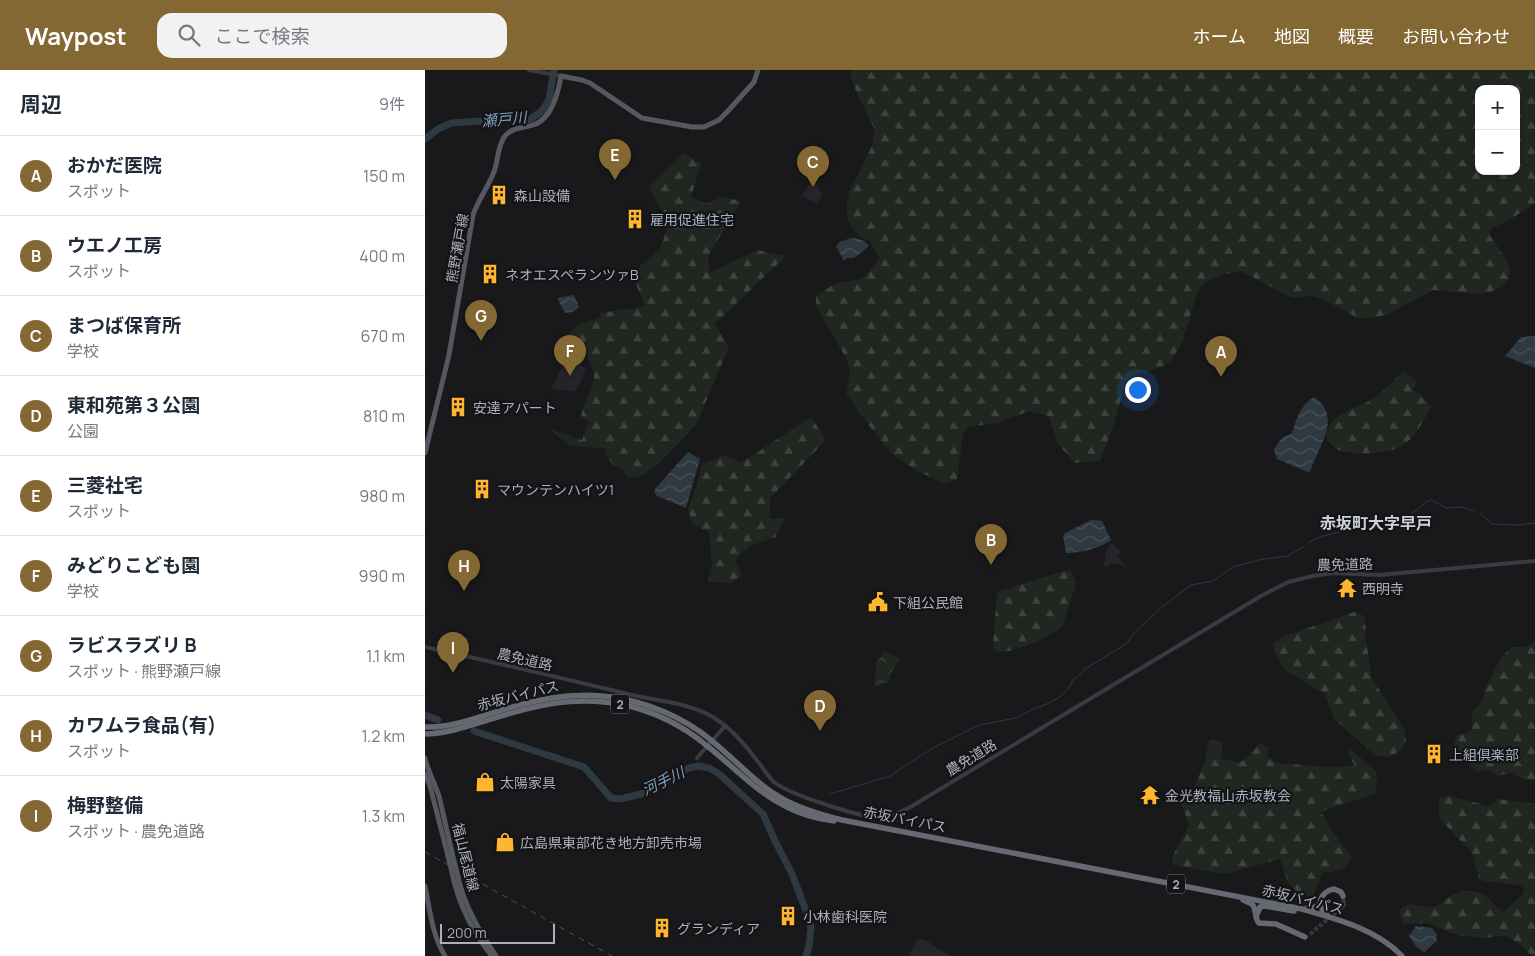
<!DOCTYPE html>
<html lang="ja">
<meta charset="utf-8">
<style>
:root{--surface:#fff;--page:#f2f2f3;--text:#1f2937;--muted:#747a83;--line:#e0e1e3;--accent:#846833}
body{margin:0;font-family:Manrope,"Noto Sans JP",sans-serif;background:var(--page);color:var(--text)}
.controls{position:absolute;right:15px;top:15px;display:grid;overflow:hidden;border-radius:10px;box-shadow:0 1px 4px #0004}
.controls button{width:45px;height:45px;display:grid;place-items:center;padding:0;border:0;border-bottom:1px solid var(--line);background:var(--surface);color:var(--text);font:25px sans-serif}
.scale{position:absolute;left:15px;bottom:12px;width:115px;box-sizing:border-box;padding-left:5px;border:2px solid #abb0bc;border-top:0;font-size:14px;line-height:18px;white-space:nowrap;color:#abb0bc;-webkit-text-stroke:4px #141417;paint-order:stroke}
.you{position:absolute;left:712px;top:319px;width:18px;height:18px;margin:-12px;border:4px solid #fff;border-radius:50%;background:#1a73e8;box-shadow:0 0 0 8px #1a73e833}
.badge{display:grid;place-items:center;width:32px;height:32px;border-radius:50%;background:var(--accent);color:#fff;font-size:16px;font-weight:700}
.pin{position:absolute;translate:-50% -41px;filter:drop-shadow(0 1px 2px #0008)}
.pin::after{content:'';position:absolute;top:26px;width:18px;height:15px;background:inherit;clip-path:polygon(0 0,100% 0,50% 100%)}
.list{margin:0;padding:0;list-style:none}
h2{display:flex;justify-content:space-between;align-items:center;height:65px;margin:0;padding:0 20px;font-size:21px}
h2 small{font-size:16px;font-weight:400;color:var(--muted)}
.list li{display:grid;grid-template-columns:32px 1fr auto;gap:15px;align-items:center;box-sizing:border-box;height:80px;padding:0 20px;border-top:1px solid var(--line)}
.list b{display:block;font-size:19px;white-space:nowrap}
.list p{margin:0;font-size:16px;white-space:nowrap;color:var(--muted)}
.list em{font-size:16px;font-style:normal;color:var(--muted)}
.icon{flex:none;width:28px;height:28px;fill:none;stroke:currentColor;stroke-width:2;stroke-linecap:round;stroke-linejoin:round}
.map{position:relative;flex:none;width:1110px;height:886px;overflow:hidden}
header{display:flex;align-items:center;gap:30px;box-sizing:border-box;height:70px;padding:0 25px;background:var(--accent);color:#fff}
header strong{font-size:24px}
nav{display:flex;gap:28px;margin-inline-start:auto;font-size:18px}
.search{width:350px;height:45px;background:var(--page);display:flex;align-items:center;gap:12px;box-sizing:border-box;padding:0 18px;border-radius:15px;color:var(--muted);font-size:19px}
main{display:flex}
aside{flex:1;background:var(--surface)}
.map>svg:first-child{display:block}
</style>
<header>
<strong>Waypost</strong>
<div class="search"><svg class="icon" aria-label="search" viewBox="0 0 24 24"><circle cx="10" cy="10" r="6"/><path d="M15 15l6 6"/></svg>ここで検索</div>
<nav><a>ホーム</a><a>地図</a><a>概要</a><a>お問い合わせ</a></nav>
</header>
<main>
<aside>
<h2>周辺<small>9件</small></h2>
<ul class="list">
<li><span class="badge">A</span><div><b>おかだ医院</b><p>スポット</p></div><em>150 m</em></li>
<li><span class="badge">B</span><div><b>ウエノ工房</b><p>スポット</p></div><em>400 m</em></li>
<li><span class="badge">C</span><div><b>まつば保育所</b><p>学校</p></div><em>670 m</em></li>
<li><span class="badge">D</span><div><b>東和苑第３公園</b><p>公園</p></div><em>810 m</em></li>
<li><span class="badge">E</span><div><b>三菱社宅</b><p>スポット</p></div><em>980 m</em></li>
<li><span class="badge">F</span><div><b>みどりこども園</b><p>学校</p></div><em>990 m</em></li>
<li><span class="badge">G</span><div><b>ラビスラズリ B</b><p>スポット · 熊野瀬戸線</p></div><em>1.1 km</em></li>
<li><span class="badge">H</span><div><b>カワムラ食品(有)</b><p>スポット</p></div><em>1.2 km</em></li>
<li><span class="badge">I</span><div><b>梅野整備</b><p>スポット · 農免道路</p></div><em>1.3 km</em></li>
</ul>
</aside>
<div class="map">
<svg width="1110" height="886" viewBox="0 0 1110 886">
<defs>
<pattern id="industrial-grid" width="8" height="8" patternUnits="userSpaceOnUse" patternTransform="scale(1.25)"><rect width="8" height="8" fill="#252529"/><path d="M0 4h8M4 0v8" fill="none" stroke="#424246"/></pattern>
<pattern id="forest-firs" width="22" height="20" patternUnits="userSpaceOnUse" patternTransform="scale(1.25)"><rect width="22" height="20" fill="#1f2720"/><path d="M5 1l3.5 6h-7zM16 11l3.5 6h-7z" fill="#3d443e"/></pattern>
<pattern id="park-crowns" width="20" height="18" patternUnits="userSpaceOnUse" patternTransform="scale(1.25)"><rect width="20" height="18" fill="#1f2720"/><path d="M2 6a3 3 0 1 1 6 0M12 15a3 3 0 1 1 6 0" fill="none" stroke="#3d443e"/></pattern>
<pattern id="water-waves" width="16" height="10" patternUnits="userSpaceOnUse" patternTransform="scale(1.25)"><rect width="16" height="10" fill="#2e3941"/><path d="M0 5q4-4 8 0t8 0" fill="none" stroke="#4a535a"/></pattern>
</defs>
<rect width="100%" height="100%" fill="#19191c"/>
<g fill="#252529">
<polygon points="388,108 398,125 391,134 377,125"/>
<polygon points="151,294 161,298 155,314 153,315 151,320 148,321 126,319 138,295 148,297"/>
<polygon points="687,473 696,482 692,487 702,496 686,493 682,497 679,495 681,480"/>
<polygon points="499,869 525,886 483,886 492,870"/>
</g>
<polygon fill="url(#industrial-grid)" points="23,567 44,568 41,584 21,580"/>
<g fill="url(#forest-firs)" fill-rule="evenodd">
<path d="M426 0H1110V133L1084 150 1067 158 1064 164 1081 190 1085 200 1084 209 1076 217 1066 222 1054 224 1008 220 963 244 949 248H933L897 229 887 226 868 228 861 225 816 201 801 204 780 212 773 220 757 273 746 291 736 297 705 307 701 312 688 356 675 391 650 393 632 373 624 346 604 341 573 353 544 357 538 363 532 409 520 414 492 401 466 383 442 353 421 323 425 305 422 290 391 236V226L411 213 437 209 455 189 445 171 436 167 428 159 422 148V134L425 120 447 76 450 60 431 21 425 4ZM1054 19H1091V101H1054Z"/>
<path d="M259 83 276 94 266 127 281 134 297 127 316 131 283 186 285 203 332 180 361 186 290 254 304 277 271 355 230 397 214 407H203L197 399 188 395 180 384 181 378 145 376 124 359 157 370 164 352 156 346C158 332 170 319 169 303 168 297 162 291 162 284L151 276 141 266 155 254 175 248V243L220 236 207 204 235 179 244 154 224 116Z"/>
<path d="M978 301 988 308 992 313 987 320 997 325 1006 337C998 351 991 367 977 376 965 384 922 387 910 378 907 376 904 372 903 369 901 365 901 362 903 358 911 341 936 338 950 327 960 320 969 310 978 301Z"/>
<polygon points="386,347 401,370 345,428 345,449 360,448 351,467 324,476 310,490 317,504 307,513 283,512 287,496 284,462 267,454 263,439 271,419 277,394 299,385 316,393"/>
<polygon points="642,500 647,502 651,514 638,554 631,561 611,572 585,581 572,582 568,576 572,522"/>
<polygon points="932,541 939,547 941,559 940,568 944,587 946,607 980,660 981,671 975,681 964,687 950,685 909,649 900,624 859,599 849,581 848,573 857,567"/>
<path d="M1110 571V711L1098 709 1085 703 1073 706 1062 700 1054 702 1051 701C1041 691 1022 681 1032 665L1041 663 1047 659V642L1056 633 1061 616 1078 585 1087 577H1102Z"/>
<path d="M784 670 798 672 796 688C819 696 820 691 834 674L843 676 842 687 853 693 899 697 930 696 922 682 925 678 952 703 951 723 896 742 910 765 926 787C919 802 913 801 898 802L888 825 878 827 863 813 855 789 799 804 748 795 747 788 764 754 756 734 754 725 767 723 780 692Z"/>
<path d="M1024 726 1064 736 1067 735 1073 729 1110 734V886H1107L1099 878 1084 867 1072 866 1062 868 1032 865 1003 853 979 854 974 842C981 828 996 839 1009 837 1013 836 1015 834 1019 831 1028 824 1038 819 1051 822 1065 825 1067 835 1078 842L1093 829 1099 822 1098 816 1095 815 1059 811 1054 808 1047 783 1014 748V730L1015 728Z"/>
</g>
<polygon fill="url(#park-crowns)" points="460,581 474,588 475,590 465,604 465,611 449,617 452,592"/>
<g fill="url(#water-waves)">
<path d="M426 168C434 169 439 169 444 176L437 182 429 188H422L419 191 411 176 415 172Z"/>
<polygon points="149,225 154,237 148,242 140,243 132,228"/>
<polygon points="1110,266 1110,298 1080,286 1096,267"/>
<path d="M889 327C919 348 892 377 885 403L852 389 849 379 857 368 867 363C872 348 875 336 889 327Z"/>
<polygon points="263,382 275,389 261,438 232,426 229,422 230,419"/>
<path d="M666 450 677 451 686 470C673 479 656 483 641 483L638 466 640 463Z"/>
<path d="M991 856 1007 858 1012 864 1011 869 1012 871 999 882C992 879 988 872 984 866Z"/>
</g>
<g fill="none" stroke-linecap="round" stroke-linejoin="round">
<g stroke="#2e3941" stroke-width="1">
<polyline points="1055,443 1067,454 1092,455 1110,453"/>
<path d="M958 446C971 449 982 448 993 439 998 435 1001 431 1007 430L1021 438 1037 437 1049 441"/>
<path d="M883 473C897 463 916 464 932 457 940 453 944 447 953 445"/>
<polyline points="405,724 465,706 508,678 554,655 591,648 602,642 624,633 636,626 645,616 648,610 660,599 696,577 702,573 709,563 737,537 766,515 788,511 808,497 833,490 863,486 878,477"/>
</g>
<g stroke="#2e3941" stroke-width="7">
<polyline points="0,69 13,59 26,53 85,49 104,50 117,41 124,30 129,0"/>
<polyline points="0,645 13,650"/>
<polyline points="49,661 159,697 186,728 195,729 220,723 264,698 273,696 284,698 293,703 338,744 350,771 367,804 381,841 386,858 384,876 381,886"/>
</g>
<polyline stroke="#36373c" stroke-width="4" stroke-dasharray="4 2" stroke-linecap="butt" points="885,864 915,839"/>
<g stroke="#3a3b41" stroke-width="4">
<polyline points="104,0 136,6"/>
<path d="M0 577C68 592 136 608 203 624 226 630 251 631 273 640 296 648 316 669 330 688 336 695 342 705 349 712 363 724 437 748 456 748 467 747 478 741 487 736L836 526 863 512 888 506 907 503 954 505 1110 491"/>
<polyline points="272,688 300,656"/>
<polyline points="915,839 919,835 918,826"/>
</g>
<g stroke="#565860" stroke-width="5">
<path d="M0 383 24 285 48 145C54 127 68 111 71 95 73 86 74 73 80 66 87 57 99 58 108 55 127 49 133 23 136 6L157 10 165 13 217 48 267 57H279L294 50 302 42 329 12 333 0"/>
<polyline points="0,688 1,693 14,726 29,791"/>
<polyline points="0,704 5,716 23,786"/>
<path d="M29 811C36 839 49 864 67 886"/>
<path d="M35 815C42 841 56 864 71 886"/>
<path d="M0 816C5 840 7 865 20 886"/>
</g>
<g stroke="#666972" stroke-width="5.5">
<path d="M0 657C23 658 45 650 67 643 106 631 144 621 186 627 222 632 258 647 286 670 310 689 330 713 356 728 375 739 396 745 417 750L877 839C912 849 951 859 977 886"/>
<path d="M0 664C21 664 42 656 63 650 111 635 149 625 200 635 230 642 258 656 281 675 308 696 331 722 362 737 377 745 394 749 409 751"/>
<polyline points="818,830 827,834 829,837 832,850 834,853 851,854 880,867"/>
<polyline points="882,838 892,837 895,834"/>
<path d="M902 844C889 836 896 821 909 819L916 822 918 826"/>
<polyline points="831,847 835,837 839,836 869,841"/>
</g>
<polyline stroke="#4d4f56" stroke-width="1" stroke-dasharray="6 5" stroke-linecap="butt" points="0,782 187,886"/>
<g stroke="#565860" stroke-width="5">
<polyline points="23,786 29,811"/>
<polyline points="29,791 35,815"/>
</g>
</g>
<defs>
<symbol id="building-bare" viewBox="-9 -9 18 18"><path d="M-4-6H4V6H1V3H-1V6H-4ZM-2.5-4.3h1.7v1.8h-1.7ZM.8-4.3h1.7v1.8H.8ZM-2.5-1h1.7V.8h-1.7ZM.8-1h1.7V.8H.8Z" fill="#ffb52e" stroke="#141417" stroke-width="2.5" paint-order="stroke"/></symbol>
<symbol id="temple-bare" viewBox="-9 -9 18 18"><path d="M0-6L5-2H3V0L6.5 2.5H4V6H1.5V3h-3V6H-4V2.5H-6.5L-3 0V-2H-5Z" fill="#ffb52e" stroke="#141417" stroke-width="2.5" paint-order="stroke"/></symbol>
<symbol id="civic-bare" viewBox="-9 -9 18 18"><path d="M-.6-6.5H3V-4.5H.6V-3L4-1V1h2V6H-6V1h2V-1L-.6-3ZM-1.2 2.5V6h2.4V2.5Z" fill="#ffb52e" stroke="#141417" stroke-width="2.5" paint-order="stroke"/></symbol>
<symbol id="shop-bare" viewBox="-9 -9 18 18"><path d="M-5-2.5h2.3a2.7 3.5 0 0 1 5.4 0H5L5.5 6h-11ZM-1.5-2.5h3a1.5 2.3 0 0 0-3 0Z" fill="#ffb52e" stroke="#141417" stroke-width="2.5" paint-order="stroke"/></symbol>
</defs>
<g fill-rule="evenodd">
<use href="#building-bare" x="60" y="111" width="28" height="28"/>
<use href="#building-bare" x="196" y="135" width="28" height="28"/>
<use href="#building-bare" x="51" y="190" width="28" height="28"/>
<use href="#building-bare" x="19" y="323" width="28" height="28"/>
<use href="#building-bare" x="43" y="405" width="28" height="28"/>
<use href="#temple-bare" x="908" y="504" width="28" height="28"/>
<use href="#civic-bare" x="439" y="518" width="28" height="28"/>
<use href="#building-bare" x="995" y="670" width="28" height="28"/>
<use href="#shop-bare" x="46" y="698" width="28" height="28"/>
<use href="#temple-bare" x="711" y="711" width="28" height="28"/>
<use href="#shop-bare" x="66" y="758" width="28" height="28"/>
<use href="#building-bare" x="349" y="832" width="28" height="28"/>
<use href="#building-bare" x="223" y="844" width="28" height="28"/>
</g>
<g text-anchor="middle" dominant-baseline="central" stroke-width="4.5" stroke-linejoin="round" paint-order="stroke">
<g fill="#141417" stroke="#7e818a" stroke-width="1">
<rect x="186" y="624.5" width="18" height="19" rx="4"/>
<rect x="742" y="804.5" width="18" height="19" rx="4"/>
</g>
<g font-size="12" font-weight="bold" fill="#abb0bc">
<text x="195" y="634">2</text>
<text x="751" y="814">2</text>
</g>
<g font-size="14" fill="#abb0bc" stroke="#141417" text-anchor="start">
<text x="89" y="125">森山設備</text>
<text x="225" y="149">雇用促進住宅</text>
<text x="80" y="204">ネオエスペランツァB</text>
<text x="48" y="337">安達アパート</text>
<text x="72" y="419">マウンテンハイツ1</text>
<text x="937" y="518">西明寺</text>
<text x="468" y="532">下組公民館</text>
<text x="1024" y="684">上組倶楽部</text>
<text x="75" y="712">太陽家具</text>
<text x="740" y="725">金光教福山赤坂教会</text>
<text x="95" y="772">広島県東部花き地方卸売市場</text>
<text x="378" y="846">小林歯科医院</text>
<text x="252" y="858">グランディア</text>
</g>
<g font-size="14" fill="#abb0bc" stroke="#141417">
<text transform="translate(32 178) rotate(-80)">熊野瀬戸線</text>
<text transform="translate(920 494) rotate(-1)">農免道路</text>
<text transform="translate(100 589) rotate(13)">農免道路</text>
<text transform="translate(93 625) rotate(-14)">赤坂バイパス</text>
<text transform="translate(546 687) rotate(-31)">農免道路</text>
<text transform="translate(480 749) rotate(11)">赤坂バイパス</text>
<text transform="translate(41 787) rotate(76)">福山尾道線</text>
<text transform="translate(878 829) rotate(14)">赤坂バイパス</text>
</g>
<g font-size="15" font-style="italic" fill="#809fb9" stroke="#141417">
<text transform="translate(79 49) rotate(-5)">瀬戸川</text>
<text transform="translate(238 711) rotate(-26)">河手川</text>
</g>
<g font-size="16" font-weight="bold" fill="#ccd0d8" stroke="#141417">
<text x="951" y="453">赤坂町大字早戸</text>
</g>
</g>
</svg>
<div class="controls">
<button>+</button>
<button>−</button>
</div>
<div class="scale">200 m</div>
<div class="you"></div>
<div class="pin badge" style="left:796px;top:307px">A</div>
<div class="pin badge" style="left:566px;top:495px">B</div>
<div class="pin badge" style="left:388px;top:117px">C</div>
<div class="pin badge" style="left:395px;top:661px">D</div>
<div class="pin badge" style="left:190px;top:110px">E</div>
<div class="pin badge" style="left:145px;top:306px">F</div>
<div class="pin badge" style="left:56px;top:271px">G</div>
<div class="pin badge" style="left:39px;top:521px">H</div>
<div class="pin badge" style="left:28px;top:603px">I</div>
</div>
</main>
